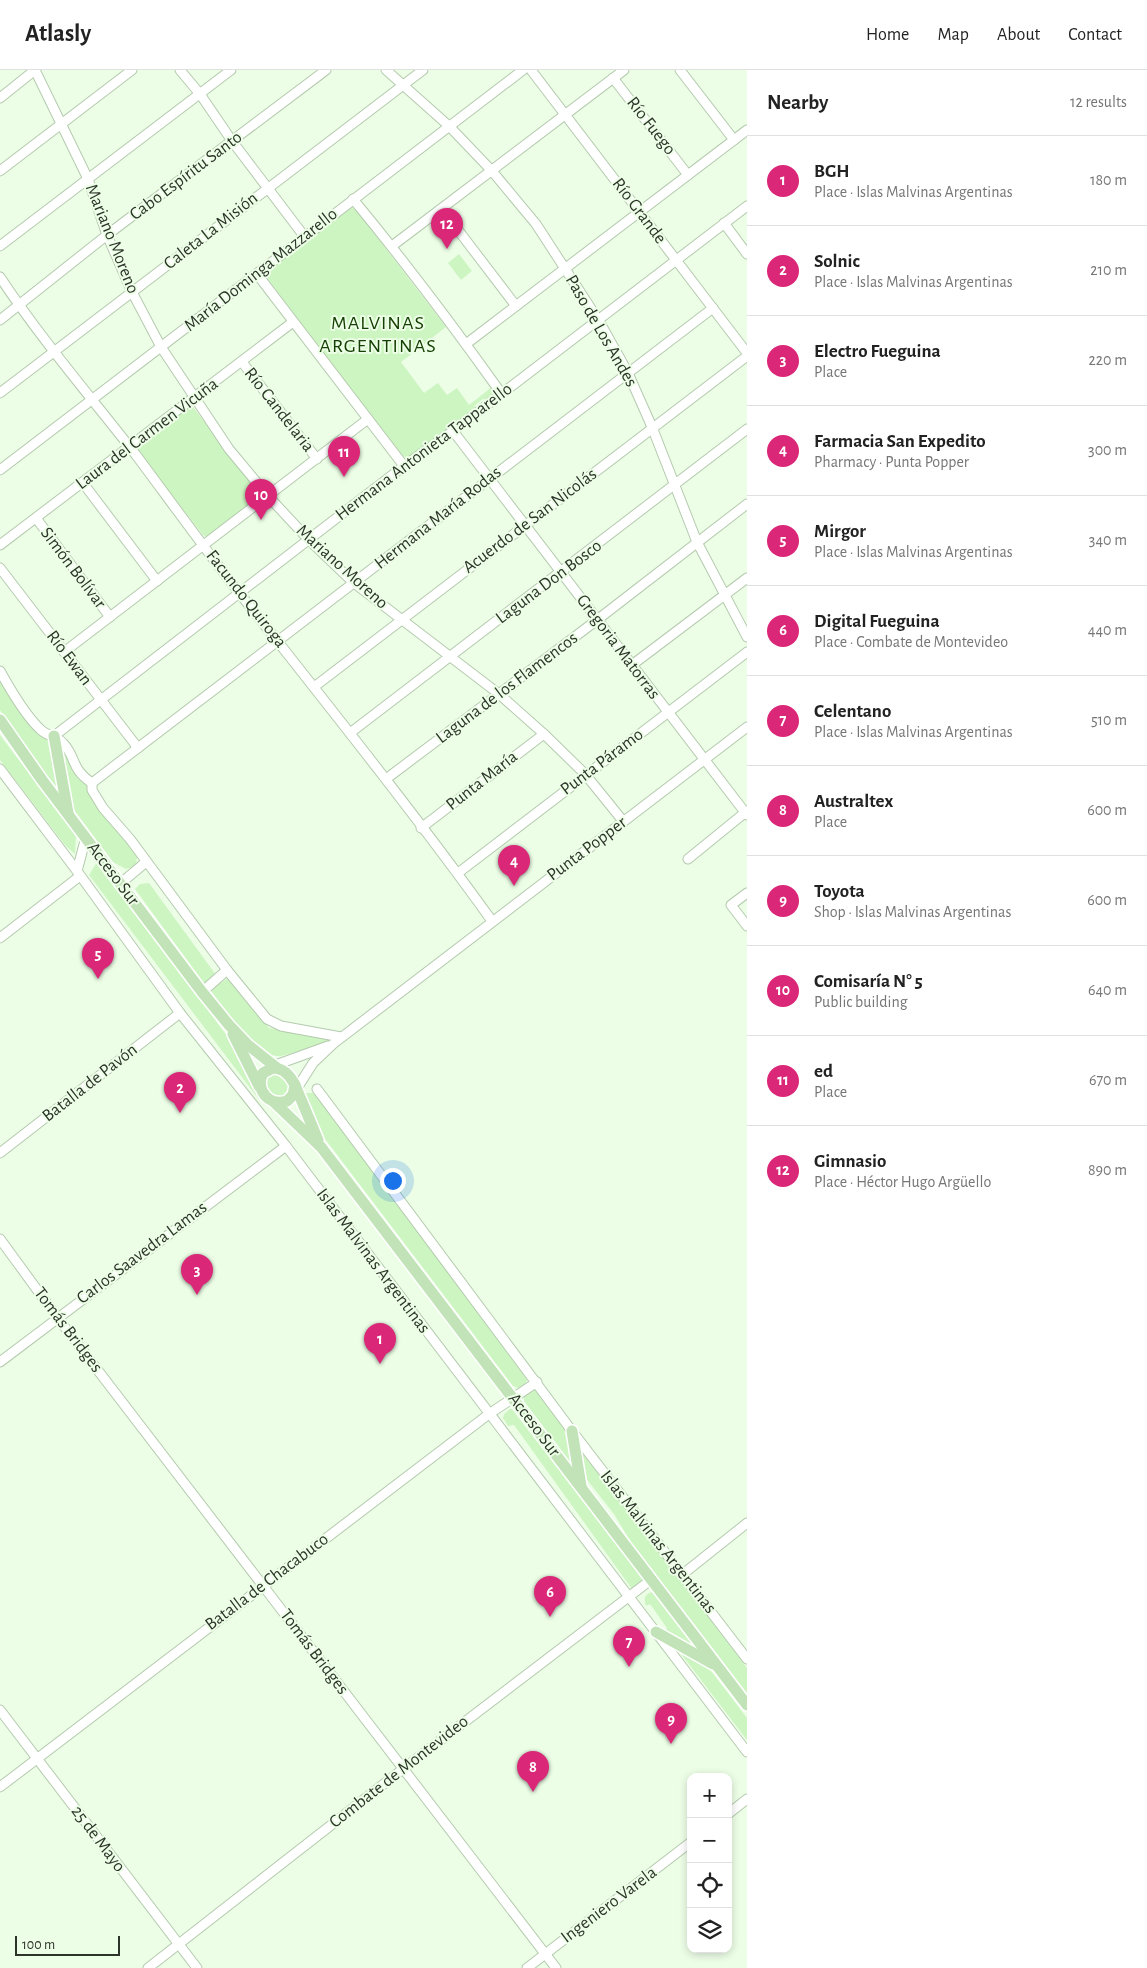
<!DOCTYPE html>
<meta charset="utf-8">
<style>
:root{--surface:#fff;--page:#f6f6f6;--text:#222;--muted:#767676;--line:#e0e0e0;--accent:#db2777}
body{margin:0;font-family:"Alegreya Sans",sans-serif;background:var(--page);color:var(--text)}
.controls{position:absolute;right:15px;bottom:15px;display:grid;overflow:hidden;border-radius:10px;box-shadow:0 2px 8px #0003}
.controls button{width:45px;height:45px;display:grid;place-items:center;padding:0;border:0;border-bottom:1px solid var(--line);background:var(--surface);color:var(--text);font:25px sans-serif}
.scale{position:absolute;left:15px;bottom:12px;width:105px;box-sizing:border-box;padding-left:5px;border:2px solid #2c3429;border-top:0;font-size:14px;line-height:18px;white-space:nowrap;color:#2c3429;-webkit-text-stroke:4px #edfee7;paint-order:stroke}
.you{position:absolute;left:392px;top:1110px;width:18px;height:18px;margin:-12px;border:4px solid #fff;border-radius:50%;background:#1a73e8;box-shadow:0 0 0 8px #1a73e833}
.badge{display:grid;place-items:center;width:32px;height:32px;border-radius:50%;background:var(--accent);color:#fff;font-size:16px;font-weight:700}
.pin{position:absolute;translate:-50% -41px;filter:drop-shadow(0 1px 2px #0008)}
.pin::after{content:'';position:absolute;top:26px;width:18px;height:15px;background:inherit;clip-path:polygon(0 0,100% 0,50% 100%)}
.list{margin:0;padding:0;list-style:none}
h2{display:flex;justify-content:space-between;align-items:center;height:65px;margin:0;padding:0 20px;font-size:21px}
h2 small{font-size:16px;font-weight:400;color:var(--muted)}
.list li{display:grid;grid-template-columns:32px 1fr auto;gap:15px;align-items:center;box-sizing:border-box;height:90px;padding:0 20px;border-top:1px solid var(--line)}
.list b{display:block;font-size:19px;white-space:nowrap}
.list p{margin:0;font-size:16px;white-space:nowrap;color:var(--muted)}
.list em{font-size:16px;font-style:normal;color:var(--muted)}
.icon{flex:none;width:28px;height:28px;fill:none;stroke:currentColor;stroke-width:2;stroke-linecap:round;stroke-linejoin:round}
.map{position:relative;flex:none;width:747px;height:1898px;overflow:hidden}
header{display:flex;align-items:center;gap:30px;box-sizing:border-box;height:70px;padding:0 25px;background:var(--surface);border-bottom:1px solid var(--line)}
header strong{font-size:24px}
nav{display:flex;gap:28px;margin-inline-start:auto;font-size:18px}
main{display:flex}
aside{flex:1;background:var(--surface)}
.map>svg:first-child{display:block}
</style>
<header>
<strong>Atlasly</strong>
<nav><a>Home</a><a>Map</a><a>About</a><a>Contact</a></nav>
</header>
<main>
<div class="map">
<svg width="747" height="1898" viewBox="0 0 747 1898">
<rect width="100%" height="100%" fill="#edfee7"/>
<g fill="#cdf5c1">
<polygon points="352,138 356,140 446,257 401,292 424,323 438,313 447,325 457,318 469,335 492,317 493,319 492,324 487,329 483,329 474,336 475,338 409,388 402,386 266,207 268,200 348,139"/>
<polygon points="459,184 472,201 461,210 448,193"/>
<polygon points="188,337 193,337 260,424 259,427 207,467 203,465 137,380 140,374"/>
<polygon points="0,610 50,669 62,724 17,668 0,640"/>
<polygon points="0,665 76,766 75,784 65,775 0,690"/>
<polygon points="61,673 88,715 87,719 134,779 137,787 136,796 126,799 113,792 69,733"/>
<polygon points="97,792 242,986 260,1031 89,805"/>
<polygon points="149,813 216,905 204,913 135,819 140,814"/>
<path d="M228 908H230L269 958 331 969 322 975 281 986C254 988 227 941 212 922V919Z"/>
<polygon points="271,1003 282,1005 290,1015 289,1024 278,1029 266,1020 265,1010"/>
<polygon points="306,1023 313,1023 320,1031 527,1309 526,1313 518,1318 513,1316 316,1057"/>
<polygon points="534,1319 537,1319 570,1363 573,1396 524,1332 524,1325"/>
<polygon points="510,1339 513,1339 644,1510 632,1519 514,1355 508,1356 503,1348 504,1344"/>
<polygon points="583,1383 747,1598 747,1623 629,1469 614,1444 581,1402"/>
<path d="M652 1522 698 1582 665 1562 667 1558 650 1534 646 1536C643 1528 645 1524 652 1522Z"/>
<polygon points="675,1576 708,1597 747,1648 747,1670"/>
</g>
<g fill="none" stroke-linecap="round" stroke-linejoin="round">
<defs>
<g id="minor">
<polyline points="35,0 88,109 107,165 132,222 161,277 229,379 268,426 309,470 354,513 499,624 544,664 585,704 623,751"/>
<polyline points="180,0 200,24 232,71 304,166"/>
<polyline points="386,0 449,56 492,101 536,154 599,251 628,303 652,357 697,472 747,567"/>
<polyline points="531,0 747,283"/>
<polyline points="680,0 734,70"/>
<polyline points="613,8 688,105"/>
<polyline points="0,28 35,0"/>
<polyline points="0,101 132,0"/>
<path d="M353 129C405 192 454 257 501 323"/>
<polyline points="442,139 516,236"/>
<polyline points="724,153 747,184"/>
<polyline points="0,176 231,0"/>
<polyline points="392,176 624,0"/>
<polyline points="257,204 404,396"/>
<path d="M0 207C41 269 90 326 136 385 171 432 205 479 241 525 326 633 412 740 492 851"/>
<polyline points="0,250 107,165 326,0"/>
<polyline points="466,274 747,60"/>
<polyline points="242,292 317,389"/>
<polyline points="0,323 423,0"/>
<polyline points="453,361 747,745"/>
<polyline points="0,400 523,0"/>
<polyline points="83,413 157,511"/>
<polyline points="36,448 110,547"/>
<polyline points="0,475 293,252"/>
<polyline points="0,498 138,678"/>
<polyline points="64,582 368,349"/>
<polyline points="632,595 747,508"/>
<path d="M0 601C10 619 26 646 40 659 46 666 57 666 63 673 77 688 70 698 92 713"/>
<polyline points="314,617 747,286"/>
<polyline points="350,663 747,359"/>
<polyline points="54,666 404,396 453,361 747,136"/>
<polyline points="0,699 77,801 180,943 286,1076 747,1682"/>
<polyline points="386,709 597,550 747,434"/>
<polyline points="92,713 713,238"/>
<polyline points="92,713 92,720 103,738 130,769 227,900 267,949 281,956 341,967"/>
<polyline points="421,758 544,664"/>
<polyline points="688,789 747,741"/>
<polyline points="77,801 86,767"/>
<polyline points="458,803 747,582"/>
<polyline points="121,813 146,792"/>
<polyline points="747,823 731,835 747,856"/>
<polyline points="0,868 80,806"/>
<polyline points="202,922 227,900"/>
<polyline points="270,997 328,976"/>
<polyline points="317,1019 572,1361 747,1589"/>
<polyline points="294,1023 313,993 333,974 747,657"/>
<polyline points="0,1083 180,943"/>
<polyline points="0,1169 57,1247 556,1898"/>
<polyline points="0,1292 286,1076"/>
<polyline points="683,1504 747,1453"/>
<polyline points="0,1640 197,1898"/>
<polyline points="0,1717 489,1344 537,1312"/>
<polyline points="728,1744 747,1729"/>
<polyline points="148,1898 403,1699 652,1509"/>
<polyline points="527,1898 691,1772"/>
</g>
<g id="major">
<polyline points="0,650 42,710 202,922 229,955 248,975 277,998"/>
<polyline points="54,666 68,743"/>
<polyline points="233,964 259,1016"/>
<path d="M273 998C284 998 290 1006 295 1015L293 1025 287 1031C270 1037 254 1020 263 1003Z"/>
<polyline points="295,1015 318,1070"/>
<polyline points="274,1032 321,1077 747,1635"/>
<polyline points="572,1361 581,1416"/>
<polyline points="656,1562 713,1594"/>
</g>
</defs>
<use href="#minor" stroke="#b4caae" stroke-width="11"/>
<use href="#major" stroke="#fff" stroke-width="14"/>
<use href="#minor" stroke="#fff" stroke-width="9"/>
<use href="#major" stroke="#c2e3b8" stroke-width="11"/>
</g>
<g text-anchor="middle" dominant-baseline="central" stroke-width="4" stroke-linejoin="round" paint-order="stroke">
<g font-size="18" fill="#2c3429" stroke="#edfee7">
<text transform="translate(651 56) rotate(52)">Río Fuego</text>
<text transform="translate(186 106) rotate(-37)">Cabo Espíritu Santo</text>
<text transform="translate(639 141) rotate(53)">Río Grande</text>
<text transform="translate(211 161) rotate(-38)">Caleta La Misión</text>
<text transform="translate(112 169) rotate(68)">Mariano Moreno</text>
<text transform="translate(261 200) rotate(-38)">María Dominga Mazzarello</text>
<text transform="translate(601 261) rotate(60)">Paso de Los Andes</text>
<text transform="translate(279 340) rotate(52)">Río Candelaria</text>
<text transform="translate(147 364) rotate(-37)">Laura del Carmen Vicuña</text>
<text transform="translate(424 382) rotate(-37)">Hermana Antonieta Tapparello</text>
<text transform="translate(438 448) rotate(-38)">Hermana María Rodas</text>
<text transform="translate(530 451) rotate(-37)">Acuerdo de San Nicolás</text>
<text transform="translate(342 497) rotate(42)">Mariano Moreno</text>
<text transform="translate(73 498) rotate(53)">Simón Bolívar</text>
<text transform="translate(549 512) rotate(-37)">Laguna Don Bosco</text>
<text transform="translate(246 529) rotate(52)">Facundo Quiroga</text>
<text transform="translate(618 577) rotate(53)">Gregoria Matorras</text>
<text transform="translate(69 588) rotate(53)">Río Ewan</text>
<text transform="translate(507 618) rotate(-37)">Laguna de los Flamencos</text>
<text transform="translate(602 692) rotate(-37)">Punta Páramo</text>
<text transform="translate(482 711) rotate(-38)">Punta María</text>
<text transform="translate(587 779) rotate(-37)">Punta Popper</text>
<text transform="translate(113 804) rotate(53)">Acceso Sur</text>
<text transform="translate(90 1013) rotate(-38)">Batalla de Pavón</text>
<text transform="translate(142 1183) rotate(-37)">Carlos Saavedra Lamas</text>
<text transform="translate(373 1191) rotate(53)">Islas Malvinas Argentinas</text>
<text transform="translate(68 1260) rotate(53)">Tomás Bridges</text>
<text transform="translate(534 1355) rotate(53)">Acceso Sur</text>
<text transform="translate(658 1472) rotate(52)">Islas Malvinas Argentinas</text>
<text transform="translate(267 1512) rotate(-37)">Batalla de Chacabuco</text>
<text transform="translate(314 1582) rotate(53)">Tomás Bridges</text>
<text transform="translate(399 1702) rotate(-38)">Combate de Montevideo</text>
<text transform="translate(98 1769) rotate(53)">25 de Mayo</text>
<text transform="translate(609 1835) rotate(-37)">Ingeniero Varela</text>
</g>
<g font-size="20" letter-spacing="1" fill="#154003" stroke="#edfee7">
<text x="378" y="253">MALVINAS<tspan x="378" dy="23">ARGENTINAS</tspan></text>
</g>
</g>
</svg>
<div class="controls">
<button>+</button>
<button>−</button>
<button><svg class="icon" aria-label="locate" viewBox="0 0 24 24"><circle cx="12" cy="12" r="6"/><path d="M12 2v4M12 18v4M2 12h4M18 12h4"/></svg></button>
<button><svg class="icon" aria-label="layers" viewBox="0 0 24 24"><path d="M12 4l9 5-9 5-9-5zM3 14l9 5 9-5"/></svg></button>
</div>
<div class="scale">100 m</div>
<div class="you"></div>
<div class="pin badge" style="left:380px;top:1294px">1</div>
<div class="pin badge" style="left:180px;top:1043px">2</div>
<div class="pin badge" style="left:197px;top:1225px">3</div>
<div class="pin badge" style="left:514px;top:816px">4</div>
<div class="pin badge" style="left:98px;top:909px">5</div>
<div class="pin badge" style="left:550px;top:1547px">6</div>
<div class="pin badge" style="left:629px;top:1597px">7</div>
<div class="pin badge" style="left:533px;top:1722px">8</div>
<div class="pin badge" style="left:671px;top:1674px">9</div>
<div class="pin badge" style="left:261px;top:450px">10</div>
<div class="pin badge" style="left:344px;top:407px">11</div>
<div class="pin badge" style="left:447px;top:179px">12</div>
</div>
<aside>
<h2>Nearby<small>12 results</small></h2>
<ul class="list">
<li><span class="badge">1</span><div><b>BGH</b><p>Place · Islas Malvinas Argentinas</p></div><em>180 m</em></li>
<li><span class="badge">2</span><div><b>Solnic</b><p>Place · Islas Malvinas Argentinas</p></div><em>210 m</em></li>
<li><span class="badge">3</span><div><b>Electro Fueguina</b><p>Place</p></div><em>220 m</em></li>
<li><span class="badge">4</span><div><b>Farmacia San Expedito</b><p>Pharmacy · Punta Popper</p></div><em>300 m</em></li>
<li><span class="badge">5</span><div><b>Mirgor</b><p>Place · Islas Malvinas Argentinas</p></div><em>340 m</em></li>
<li><span class="badge">6</span><div><b>Digital Fueguina</b><p>Place · Combate de Montevideo</p></div><em>440 m</em></li>
<li><span class="badge">7</span><div><b>Celentano</b><p>Place · Islas Malvinas Argentinas</p></div><em>510 m</em></li>
<li><span class="badge">8</span><div><b>Australtex</b><p>Place</p></div><em>600 m</em></li>
<li><span class="badge">9</span><div><b>Toyota</b><p>Shop · Islas Malvinas Argentinas</p></div><em>600 m</em></li>
<li><span class="badge">10</span><div><b>Comisaría N° 5</b><p>Public building</p></div><em>640 m</em></li>
<li><span class="badge">11</span><div><b>ed</b><p>Place</p></div><em>670 m</em></li>
<li><span class="badge">12</span><div><b>Gimnasio</b><p>Place · Héctor Hugo Argüello</p></div><em>890 m</em></li>
</ul>
</aside>
</main>
